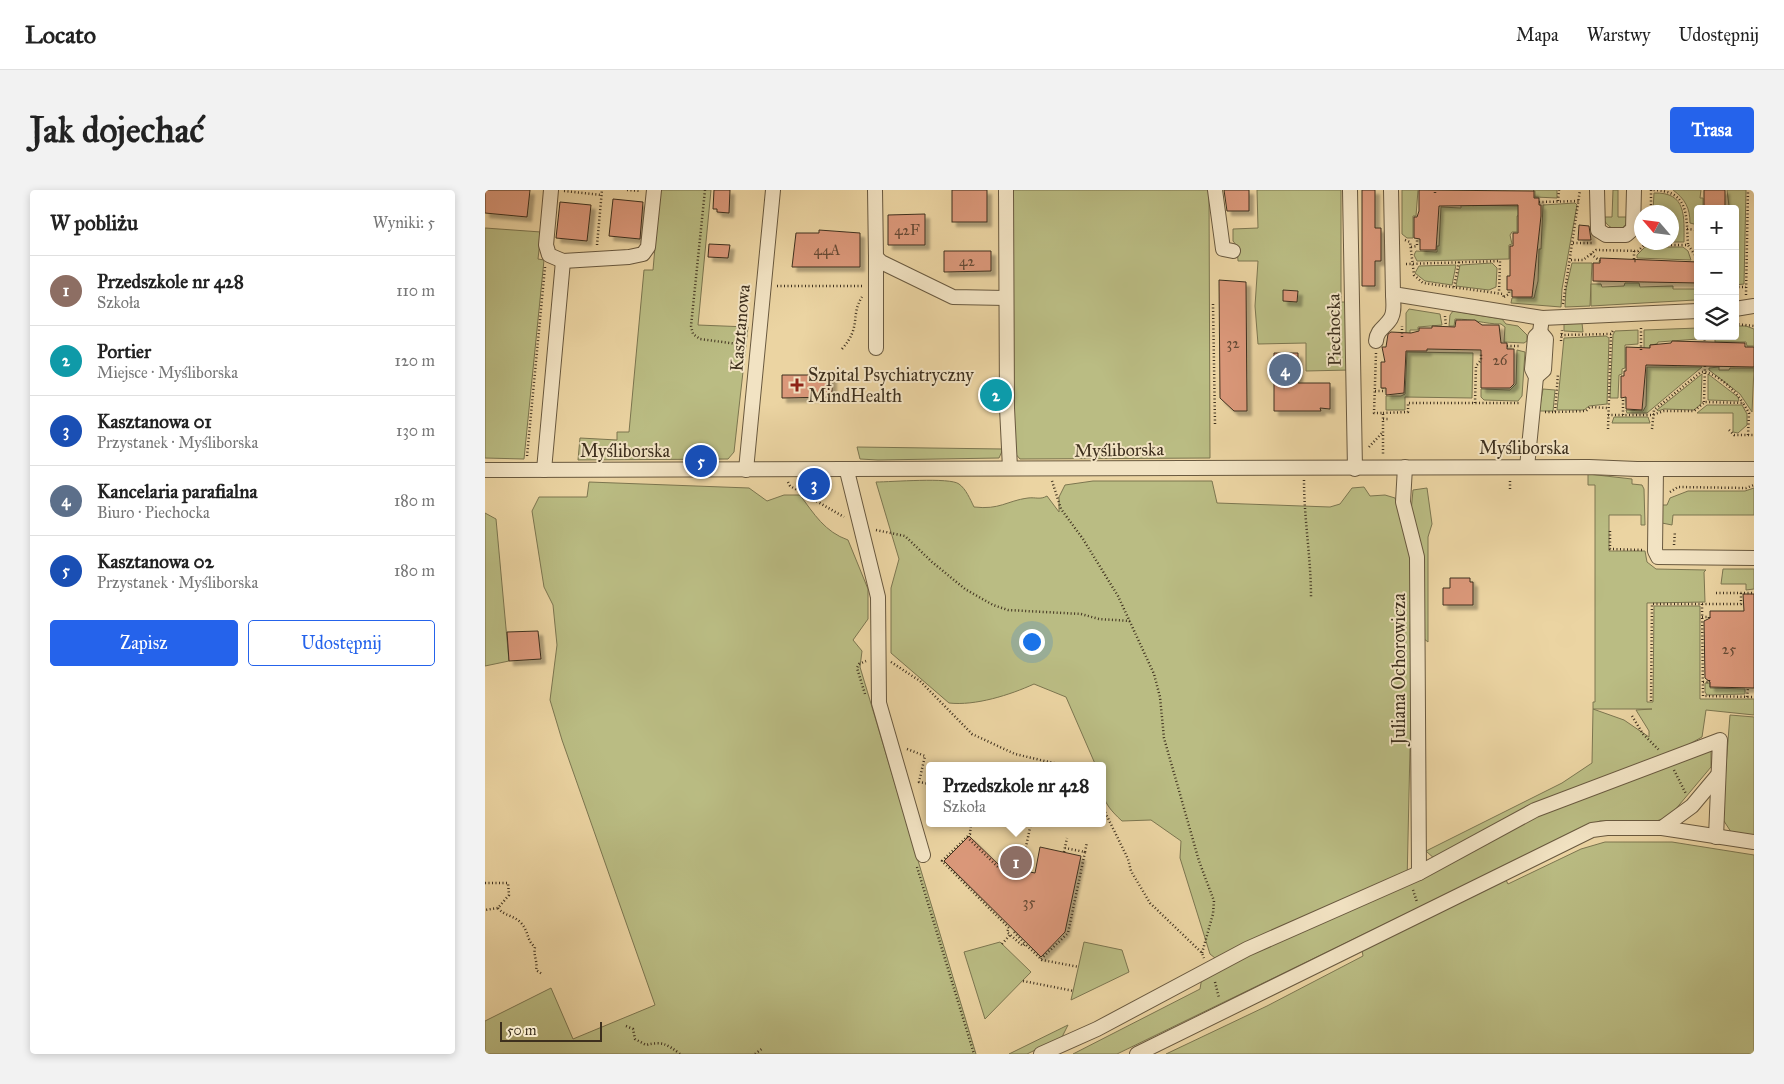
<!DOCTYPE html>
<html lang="pl">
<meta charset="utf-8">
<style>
:root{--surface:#fff;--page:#f2f2f2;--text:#222;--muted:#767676;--line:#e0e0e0;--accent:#2563eb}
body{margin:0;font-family:"IM FELL Great Primer",serif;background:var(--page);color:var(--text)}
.controls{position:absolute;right:15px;top:15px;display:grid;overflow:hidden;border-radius:5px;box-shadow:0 2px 8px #0003}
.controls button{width:45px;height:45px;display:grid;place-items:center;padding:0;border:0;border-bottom:1px solid var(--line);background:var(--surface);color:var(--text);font:25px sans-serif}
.compass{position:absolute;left:1149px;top:15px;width:45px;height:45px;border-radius:50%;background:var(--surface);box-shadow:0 2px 8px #0003;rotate:298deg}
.scale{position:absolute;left:15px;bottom:12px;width:102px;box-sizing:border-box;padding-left:5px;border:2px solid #3e301e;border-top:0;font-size:14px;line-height:18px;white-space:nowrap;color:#3e301e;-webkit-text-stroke:4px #f2e3c3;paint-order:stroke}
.you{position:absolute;left:546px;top:451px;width:18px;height:18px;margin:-12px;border:4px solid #fff;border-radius:50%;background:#1a73e8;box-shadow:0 0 0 8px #1a73e833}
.badge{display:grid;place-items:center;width:32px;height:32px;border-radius:50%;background:var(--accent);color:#fff;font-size:16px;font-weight:700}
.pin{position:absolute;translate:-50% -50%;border:2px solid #fff;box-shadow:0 1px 5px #0006}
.popup{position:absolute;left:441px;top:572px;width:180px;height:65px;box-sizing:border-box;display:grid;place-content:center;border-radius:5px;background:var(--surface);filter:drop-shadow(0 1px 4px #0005);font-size:16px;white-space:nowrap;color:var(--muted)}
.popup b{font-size:19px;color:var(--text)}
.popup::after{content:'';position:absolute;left:50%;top:100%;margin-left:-10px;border:10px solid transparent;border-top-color:var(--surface)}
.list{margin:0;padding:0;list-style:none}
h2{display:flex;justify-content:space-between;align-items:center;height:65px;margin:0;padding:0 20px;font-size:21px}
h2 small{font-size:16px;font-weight:400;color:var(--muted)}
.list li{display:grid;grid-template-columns:32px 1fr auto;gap:15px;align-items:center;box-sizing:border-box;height:70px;padding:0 20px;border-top:1px solid var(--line)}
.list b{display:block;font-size:19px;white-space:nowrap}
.list p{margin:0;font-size:16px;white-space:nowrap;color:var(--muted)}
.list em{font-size:16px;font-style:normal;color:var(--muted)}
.actions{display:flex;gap:10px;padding:15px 20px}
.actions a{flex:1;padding:11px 0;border:1px solid var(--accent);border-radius:5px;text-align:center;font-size:18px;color:var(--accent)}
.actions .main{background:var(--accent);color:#fff}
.icon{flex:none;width:28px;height:28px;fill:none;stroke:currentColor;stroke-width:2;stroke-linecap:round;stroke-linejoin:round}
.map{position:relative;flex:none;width:1269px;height:864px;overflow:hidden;border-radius:5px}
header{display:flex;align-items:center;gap:30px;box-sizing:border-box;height:70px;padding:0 25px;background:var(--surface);border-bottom:1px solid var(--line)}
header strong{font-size:24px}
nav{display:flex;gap:28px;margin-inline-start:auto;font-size:18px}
.intro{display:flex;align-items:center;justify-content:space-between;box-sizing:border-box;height:120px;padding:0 30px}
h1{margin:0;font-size:35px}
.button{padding:12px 22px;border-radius:5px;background:var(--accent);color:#fff;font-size:18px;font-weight:700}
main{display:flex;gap:30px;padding:0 30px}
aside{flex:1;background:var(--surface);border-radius:5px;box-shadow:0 2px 8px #0003}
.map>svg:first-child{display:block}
</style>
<header>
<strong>Locato</strong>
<nav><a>Mapa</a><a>Warstwy</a><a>Udostępnij</a></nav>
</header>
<div class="intro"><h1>Jak dojechać</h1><a class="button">Trasa</a></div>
<main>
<aside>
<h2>W pobliżu<small>Wyniki: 5</small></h2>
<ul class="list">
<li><span class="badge" style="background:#8d6e63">1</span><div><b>Przedszkole nr 428</b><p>Szkoła</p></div><em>110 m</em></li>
<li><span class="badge" style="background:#0f9aa8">2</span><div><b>Portier</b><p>Miejsce · Myśliborska</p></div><em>120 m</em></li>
<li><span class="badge" style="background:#1a4fb4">3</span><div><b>Kasztanowa 01</b><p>Przystanek · Myśliborska</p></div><em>130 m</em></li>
<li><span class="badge" style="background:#5c6f8a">4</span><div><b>Kancelaria parafialna</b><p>Biuro · Piechocka</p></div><em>180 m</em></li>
<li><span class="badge" style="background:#1a4fb4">5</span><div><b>Kasztanowa 02</b><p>Przystanek · Myśliborska</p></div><em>180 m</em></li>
</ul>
<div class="actions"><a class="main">Zapisz</a><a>Udostępnij</a></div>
</aside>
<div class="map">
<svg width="1269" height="864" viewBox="0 0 1269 864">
<defs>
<filter id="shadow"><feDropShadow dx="4.5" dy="4.5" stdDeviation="1" flood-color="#0004"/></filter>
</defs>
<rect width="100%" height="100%" fill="#ebd4a2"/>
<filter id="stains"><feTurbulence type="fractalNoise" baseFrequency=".004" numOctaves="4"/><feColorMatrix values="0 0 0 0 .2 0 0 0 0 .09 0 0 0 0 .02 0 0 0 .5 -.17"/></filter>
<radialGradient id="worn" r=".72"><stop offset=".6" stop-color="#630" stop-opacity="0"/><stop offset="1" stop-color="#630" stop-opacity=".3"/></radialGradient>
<g fill="#babc83" stroke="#7c7650">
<polygon points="175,0 226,0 213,135 263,137 249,262 243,269 93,270 95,248 132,250 132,242 144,242 159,80 168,80"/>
<polygon points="528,0 724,0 725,268 535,269 528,261"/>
<polygon points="772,0 856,0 856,112 864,112 865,180 821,181 821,153 773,154 770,116 773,71 753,71 752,56 748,51 748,39 773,38"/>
<polygon points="917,0 933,0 931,26 928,26 928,48 922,48 917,44"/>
<polygon points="1048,0 1072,0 1072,8 1050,7 1050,1"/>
<path d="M1128 0H1133V27H1143C1141 45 1122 41 1118 27H1127Z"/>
<path d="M1188 0H1216L1215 8H1218V19H1213V35L1205 33C1205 18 1200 9 1188 0Z"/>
<polygon points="1242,0 1261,0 1259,94 1250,95 1250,19 1244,16"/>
<path d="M1169 3C1202 2 1199 27 1199 52H1187L1186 22H1168Z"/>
<polygon points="1090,13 1092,15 1077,99 1076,117 1026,113 1027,108 1049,108 1053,91 1054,59 1056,59 1058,15"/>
<polygon points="976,15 1036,16 1036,25 1032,26 1032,42 1027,42 1025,45 1027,54 1024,55 1024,69 932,71 929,65 931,61 952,62 952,56 954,56 956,17 976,18"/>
<polygon points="0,38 56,42 53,69 59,70 58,80 39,269 0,268"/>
<polygon points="1160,57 1198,57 1203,61 1206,70 1152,68 1152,65"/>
<polygon points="1007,73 1012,78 1011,97 1004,100 971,96 975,75"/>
<polygon points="1087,73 1107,73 1105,116 1080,117 1081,99"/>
<polygon points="971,75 967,95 940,91 930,83 934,76"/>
<polygon points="1140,93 1154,93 1155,97 1188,96 1188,99 1210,99 1210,110 1106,116 1106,94 1116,94 1117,97 1139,96"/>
<polygon points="924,119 955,124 957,135 933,137 933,140 925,140 925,146 921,145 921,123"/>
<path d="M968 121 1017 129 1021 134 1033 136 1042 145V151L1039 153 1019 152 1020 137 1016 134C999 134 988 129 970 129L969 136H964L965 125Z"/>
<polygon points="1097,133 1098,142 1079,141 1079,134"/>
<polygon points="1250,136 1261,136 1269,139 1269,156 1262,156 1261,152 1230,152 1230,146 1250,146"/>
<polygon points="1213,138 1213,149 1173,152 1172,154 1165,155 1165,160 1159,159 1159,140"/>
<polygon points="1153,140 1153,154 1140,155 1140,178 1137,179 1137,184 1134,185 1133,208 1125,208 1128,145 1130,141"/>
<polygon points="1121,146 1124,148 1122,214 1104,216 1099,220 1072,220 1079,148"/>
<polygon points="1032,160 1040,162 1037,206 1033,211 999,210 996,207 996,199 1025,200 1031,194"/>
<polygon points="922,162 988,163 987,208 920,207 920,220 901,220 901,206 916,206 920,204"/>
<polygon points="1162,177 1217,177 1162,223 1142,223 1141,220 1158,221 1161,216"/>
<polygon points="1234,177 1234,180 1244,180 1245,178 1269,178 1267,222 1255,204 1224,180 1224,178"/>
<polygon points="1217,184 1216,214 1209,220 1179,219 1173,221 1172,220"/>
<polygon points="1223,184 1253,207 1254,211 1223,210"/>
<polygon points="1058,199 1070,200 1068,221 1054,221"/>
<polygon points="1222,215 1257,215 1262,224 1262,235 1253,243 1248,242 1248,223 1212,223"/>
<polygon points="1129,227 1163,227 1165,233 1127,233"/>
<polygon points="372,257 518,259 514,268 393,270 375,269"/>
<path d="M1103 284 1147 289V294L1157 295 1159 299 1160 335H1156V325H1124V361H1160L1162 372 1171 379 1221 380 1219 382 1220 412 1162 413V512H1168L1169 416H1215V509H1269V525L1221 520 1217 547 1183 566 1226 560V577L1184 627 1168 632 1115 631 1085 644 632 864H588L715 799 717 787 852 714 789 740 730 768 725 764 695 668 696 651 666 630 637 631C615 611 617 604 617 576H611L581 507 549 494C525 505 490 516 464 513L406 463V398L414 369 391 292C406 292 465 287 474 294 481 299 485 309 489 317 515 320 521 311 543 308 551 307 555 310 562 306L574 322V307L580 295 608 291H727L732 313 845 317 855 314 867 298 879 297 885 306 900 305 910 308C916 328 925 351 927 372 931 405 921 437 927 469L922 693 1040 630 1151 576 951 670 941 661 1077 593 1107 573 1108 519 1139 530 1164 547V541L1151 520 1167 519H1108V512H1110V295H1103Z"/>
<path d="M104 292 264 298 282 311 299 305H315C329 324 340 342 363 350L383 399V429L368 450 377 461 375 477 491 864H0V831L66 798 88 849 170 815 77 550 65 510 72 455 68 415 59 397 47 321 54 307H102Z"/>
<polygon points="942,298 947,334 943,347 943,452 938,448 926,322 928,300"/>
<polygon points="1269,298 1269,325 1188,325 1187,335 1177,333 1176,315 1182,315 1185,308 1203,301 1260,301"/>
<polygon points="0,323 11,329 24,471 0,476"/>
<polygon points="1238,379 1269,379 1269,399 1261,400 1261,394 1236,394"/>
<polygon points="1220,493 1225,493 1225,498 1260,499 1260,504 1222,505 1220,502"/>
<polygon points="1245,525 1269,527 1269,648 1248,645 1237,628"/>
<polygon points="1120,652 1187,652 1269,665 1269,864 681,864 782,816 878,766 877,760 1020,688 1023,694 1096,659"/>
<polygon points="515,752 546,782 500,829 479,762"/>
<polygon points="599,752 637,760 644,782 586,810"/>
<polygon points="583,835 577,847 542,864 524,864"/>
</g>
<g fill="#db987a" stroke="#3e301e" filter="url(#shadow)">
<polygon points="0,0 45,0 42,27 0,23"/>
<polygon points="229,0 245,0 244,23 232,22 232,19 228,19"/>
<rect x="467" y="0" width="35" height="32"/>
<polygon points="739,0 764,0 764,21 742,21"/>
<polygon points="877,0 890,0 890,38 896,38 896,71 890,71 890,96 877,96"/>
<polygon points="934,0 1049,1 1049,8 1054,8 1054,15 1056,15 1056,26 1047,107 1027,107 1027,100 1022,100 1022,86 1025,86 1025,56 1028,56 1028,43 1033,43 1033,15 954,16 951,60 935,60 935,49 929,48 929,27 932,27 934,21"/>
<rect x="1219" y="0" width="21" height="19"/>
<polygon points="128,9 158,12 155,49 124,46"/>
<polygon points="75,12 106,15 102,51 71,48"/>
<polygon points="440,24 440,55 403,55 403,25"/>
<polygon points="1094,35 1104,36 1106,50 1093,50"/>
<polygon points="334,40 375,43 375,77 307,77 311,43 334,43"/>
<polygon points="224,54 245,55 243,68 223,67"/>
<polygon points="459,61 506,61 506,81 459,82"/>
<polygon points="1115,68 1213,72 1213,93 1108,91 1108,73 1115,73"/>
<polygon points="734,90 761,92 762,221 749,221 735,208"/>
<polygon points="798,100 813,101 812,112 798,111"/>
<polygon points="971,130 990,130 997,135 1014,135 1016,153 1022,153 1022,159 1029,159 1029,194 1025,198 996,198 996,160 942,159 942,161 921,161 919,203 901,205 901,198 896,198 896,172 900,172 897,157 901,157 903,144 906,142 926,143 934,141 934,138 947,138 947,136 970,137"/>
<polygon points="1187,151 1260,153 1260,157 1269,157 1269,177 1161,175 1157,220 1141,219 1141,207 1136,208 1136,186 1139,186 1139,181 1141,181 1141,157 1165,158 1165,155 1186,153"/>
<polygon points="789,163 813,163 813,193 845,193 845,219 835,218 836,221 789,221"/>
<polygon points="297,185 347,185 347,207 297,208"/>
<polygon points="965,388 985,388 985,392 988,392 988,415 958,415 958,398 965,398"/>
<polygon points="1258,404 1269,404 1269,498 1225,497 1225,492 1220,488 1219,431 1225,428 1225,421 1259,421"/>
<polygon points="53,441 56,469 24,471 22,442"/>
<polygon points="484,646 515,676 550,683 555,657 596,666 580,742 556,767 459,671"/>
</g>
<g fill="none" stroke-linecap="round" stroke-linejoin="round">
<defs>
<g id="minor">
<polyline points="66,0 61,55 64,65 78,71 144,67 158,64 163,57 169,0"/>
<polyline points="390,0 391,67 396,72 468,107 521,108"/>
<polyline points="521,0 522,218 525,278"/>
<polyline points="730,0 738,59 748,61"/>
<polyline points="865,0 870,279"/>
<polyline points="906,0 908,104 1057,128 1213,121"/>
<polyline points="1112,0 1113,40 1121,45 1141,45 1148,39 1149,0"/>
<polyline points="391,67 391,158"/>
<polyline points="1250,119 1269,116"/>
<path d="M891 151C892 139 901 137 906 128 910 121 908 112 908 104"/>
<polyline points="1051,187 1059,180 1061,149 1055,142"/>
<polyline points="920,277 918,312 932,367 934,683"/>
<polyline points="1042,277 1051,187 1047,179 1050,147 1055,142 1057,128"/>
<polyline points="1171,279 1170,361 1173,367 1269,368"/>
<polyline points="0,280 1104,277 1152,279 1269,279"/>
<polyline points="59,280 78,71"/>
<polyline points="261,280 288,0"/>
<polyline points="362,281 393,407 394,513 438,665"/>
<polyline points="1177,638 1207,616 1233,585"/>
<polyline points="556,864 612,839 762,759 934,683 1050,620 1235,550 1231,647"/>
<polyline points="652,864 1107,640 1122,638 1177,638 1269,652"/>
</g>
</defs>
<use href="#minor" stroke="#69593f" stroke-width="16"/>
<g stroke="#3e301e" stroke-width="2.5" stroke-dasharray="1 2.5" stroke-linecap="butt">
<polyline points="142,0 156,1"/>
<polyline points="220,0 206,136 208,144 215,149 260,155"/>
<polyline points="79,1 117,5"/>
<polyline points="950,3 950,0"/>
<polyline points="1073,11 1074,0"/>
<polyline points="1054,12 1095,11"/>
<path d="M1166 22V0C1205 0 1201 25 1203 55"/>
<polyline points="1202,39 1213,40"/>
<polyline points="920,50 925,52 929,85 938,93 1018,104 1019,108"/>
<polyline points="1088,53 1107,53"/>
<polyline points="112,55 117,0"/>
<polyline points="1165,55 1203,55 1213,69"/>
<polyline points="926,57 932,56 932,48"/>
<polyline points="1149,61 1149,71 1152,71"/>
<polyline points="1106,64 1115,71"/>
<polyline points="1086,70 1098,70 1111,60 1153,61 1159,55 1165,55 1165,52"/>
<polyline points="921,74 1015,71 1014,103"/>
<polyline points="292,96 378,96"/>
<polyline points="969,97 974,72"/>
<polyline points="1250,97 1261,97"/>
<polyline points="1261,105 1263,0"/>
<polyline points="1019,107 1024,104 1024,100"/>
<polyline points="728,114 730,234"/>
<polyline points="1078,114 1095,0"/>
<polyline points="960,126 961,136"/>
<polyline points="1250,134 1269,136"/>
<polyline points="1076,145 1126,144 1129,139"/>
<polyline points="1219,146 1220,151"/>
<polyline points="917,147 917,136"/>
<polyline points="1076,151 1077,140"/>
<polyline points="1022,156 1036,156"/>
<path d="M357 159C377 136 365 126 377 107"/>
<polyline points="1156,160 1156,138"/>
<polyline points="891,163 889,223 898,223 898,264"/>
<polyline points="890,201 898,201 898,198"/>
<polyline points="1219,212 1220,174"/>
<polyline points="990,213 991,176 996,170 996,163"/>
<polyline points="1060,222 1070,222 1073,184"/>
<polyline points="1070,222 1101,221 1105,217 1123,218"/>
<polyline points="898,223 923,222 923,213 1034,213"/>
<polyline points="1123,225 1167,225 1179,221 1209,221 1220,212 1258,213 1264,223 1263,245"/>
<polyline points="1138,225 1138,208"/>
<polyline points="898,229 903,229"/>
<polyline points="1123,239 1126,144"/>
<path d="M1167 239 1169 220 1216 182C1230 181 1251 201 1258 213"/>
<polyline points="1244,240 1249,245 1269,245"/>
<polyline points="884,257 897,243"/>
<polyline points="42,266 60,77"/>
<path d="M819 290C819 329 826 368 826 407"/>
<polyline points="567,291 576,319 598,349 633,406 669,484 675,507 679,548 714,671 729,711 728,724 717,763"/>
<polyline points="1025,291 1025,299"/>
<polyline points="303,292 305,296 359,327"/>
<polyline points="1185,302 1193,297 1261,298 1269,295"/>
<polyline points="391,340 420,346 447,372 480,399 508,415 523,420 596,424 614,429 645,431"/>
<polyline points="1125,341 1125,359 1158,360"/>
<polyline points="1189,355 1190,341"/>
<polyline points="1231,403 1269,403"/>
<polyline points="1217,414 1218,506 1269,507"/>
<polyline points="1217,427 1224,427 1224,429"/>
<polyline points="406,472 435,491 487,544 530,564 581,576"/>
<polyline points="1218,492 1224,492 1224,489"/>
<polyline points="380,504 372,478 374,474 381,471"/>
<polyline points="1262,507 1263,498"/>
<polyline points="1166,511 1167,414 1256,414 1256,403"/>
<polyline points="1147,526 1158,544 1174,560"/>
<polyline points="422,559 440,566 434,592 445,594"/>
<polyline points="1189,580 1201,604"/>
<polyline points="617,616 643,669 646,681 665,713 717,763 719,768"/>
<polyline points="486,633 485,644 457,671 524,738 522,742 538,756 540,754 557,770 594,777"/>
<polyline points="482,647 514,678 535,683"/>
<polyline points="579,662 582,648"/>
<polyline points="600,662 602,652"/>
<polyline points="432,677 489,864"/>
<polyline points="535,685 546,633"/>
<polyline points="0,693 23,693 24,705 13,718 0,720"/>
<polyline points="928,700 932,712"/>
<path d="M13 718C19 726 29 725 36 733 44 741 41 750 50 757 48 766 53 771 51 780L57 784"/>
<polyline points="529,742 540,754"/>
<polyline points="517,754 525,745"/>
<polyline points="556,769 583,743 600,662 580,658"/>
<polyline points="538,791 589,801"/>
<polyline points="730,792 734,808"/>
<path d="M141 836 148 839 150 849 161 855C177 851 182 854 195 864"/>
<polyline points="270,864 278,858"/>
</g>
<use href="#minor" stroke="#f2e3c3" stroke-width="14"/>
</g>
<path fill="#8f2418" stroke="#f2e3c3" stroke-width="2" d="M309.5 187.5h5v5h5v5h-5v5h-5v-5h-5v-5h5z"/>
<g text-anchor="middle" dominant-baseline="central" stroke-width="4" stroke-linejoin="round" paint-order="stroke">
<g font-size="15" fill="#654a35">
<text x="422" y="40">42F</text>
<text x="342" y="60">44A</text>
<text x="482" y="71">42</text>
<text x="748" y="153">32</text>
<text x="1015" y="170">26</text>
<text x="1244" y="459">25</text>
<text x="544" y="712">35</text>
</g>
<g font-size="18" fill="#3e301e" stroke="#f2e3c3">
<text transform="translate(255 138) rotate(-85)">Kasztanowa</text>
<text transform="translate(849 140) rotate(-91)">Piechocka</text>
<text x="1039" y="258">Myśliborska</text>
<text transform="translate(634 260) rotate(-1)">Myśliborska</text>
<text x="140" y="261">Myśliborska</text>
<text transform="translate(914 479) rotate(-90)">Juliana Ochorowicza</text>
</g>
<g font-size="18" fill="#3e301e" stroke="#f2e3c3" text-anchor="start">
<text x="323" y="185">Szpital Psychiatryczny<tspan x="323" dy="21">MindHealth</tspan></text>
</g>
</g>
<rect width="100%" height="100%" filter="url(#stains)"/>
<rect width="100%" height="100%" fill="url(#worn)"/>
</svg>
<div class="controls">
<button>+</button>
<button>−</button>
<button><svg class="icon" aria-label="layers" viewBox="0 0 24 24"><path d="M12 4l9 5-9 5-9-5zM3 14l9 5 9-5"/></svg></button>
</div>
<svg class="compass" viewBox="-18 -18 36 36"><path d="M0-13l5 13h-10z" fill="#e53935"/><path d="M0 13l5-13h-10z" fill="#767676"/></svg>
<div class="scale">50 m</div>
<div class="you"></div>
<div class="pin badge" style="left:531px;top:672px;background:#8d6e63">1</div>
<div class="popup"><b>Przedszkole nr 428</b>Szkoła</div>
<div class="pin badge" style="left:511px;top:205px;background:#0f9aa8">2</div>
<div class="pin badge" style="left:329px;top:294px;background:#1a4fb4">3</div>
<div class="pin badge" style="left:800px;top:180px;background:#5c6f8a">4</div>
<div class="pin badge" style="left:216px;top:271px;background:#1a4fb4">5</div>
</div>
</main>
